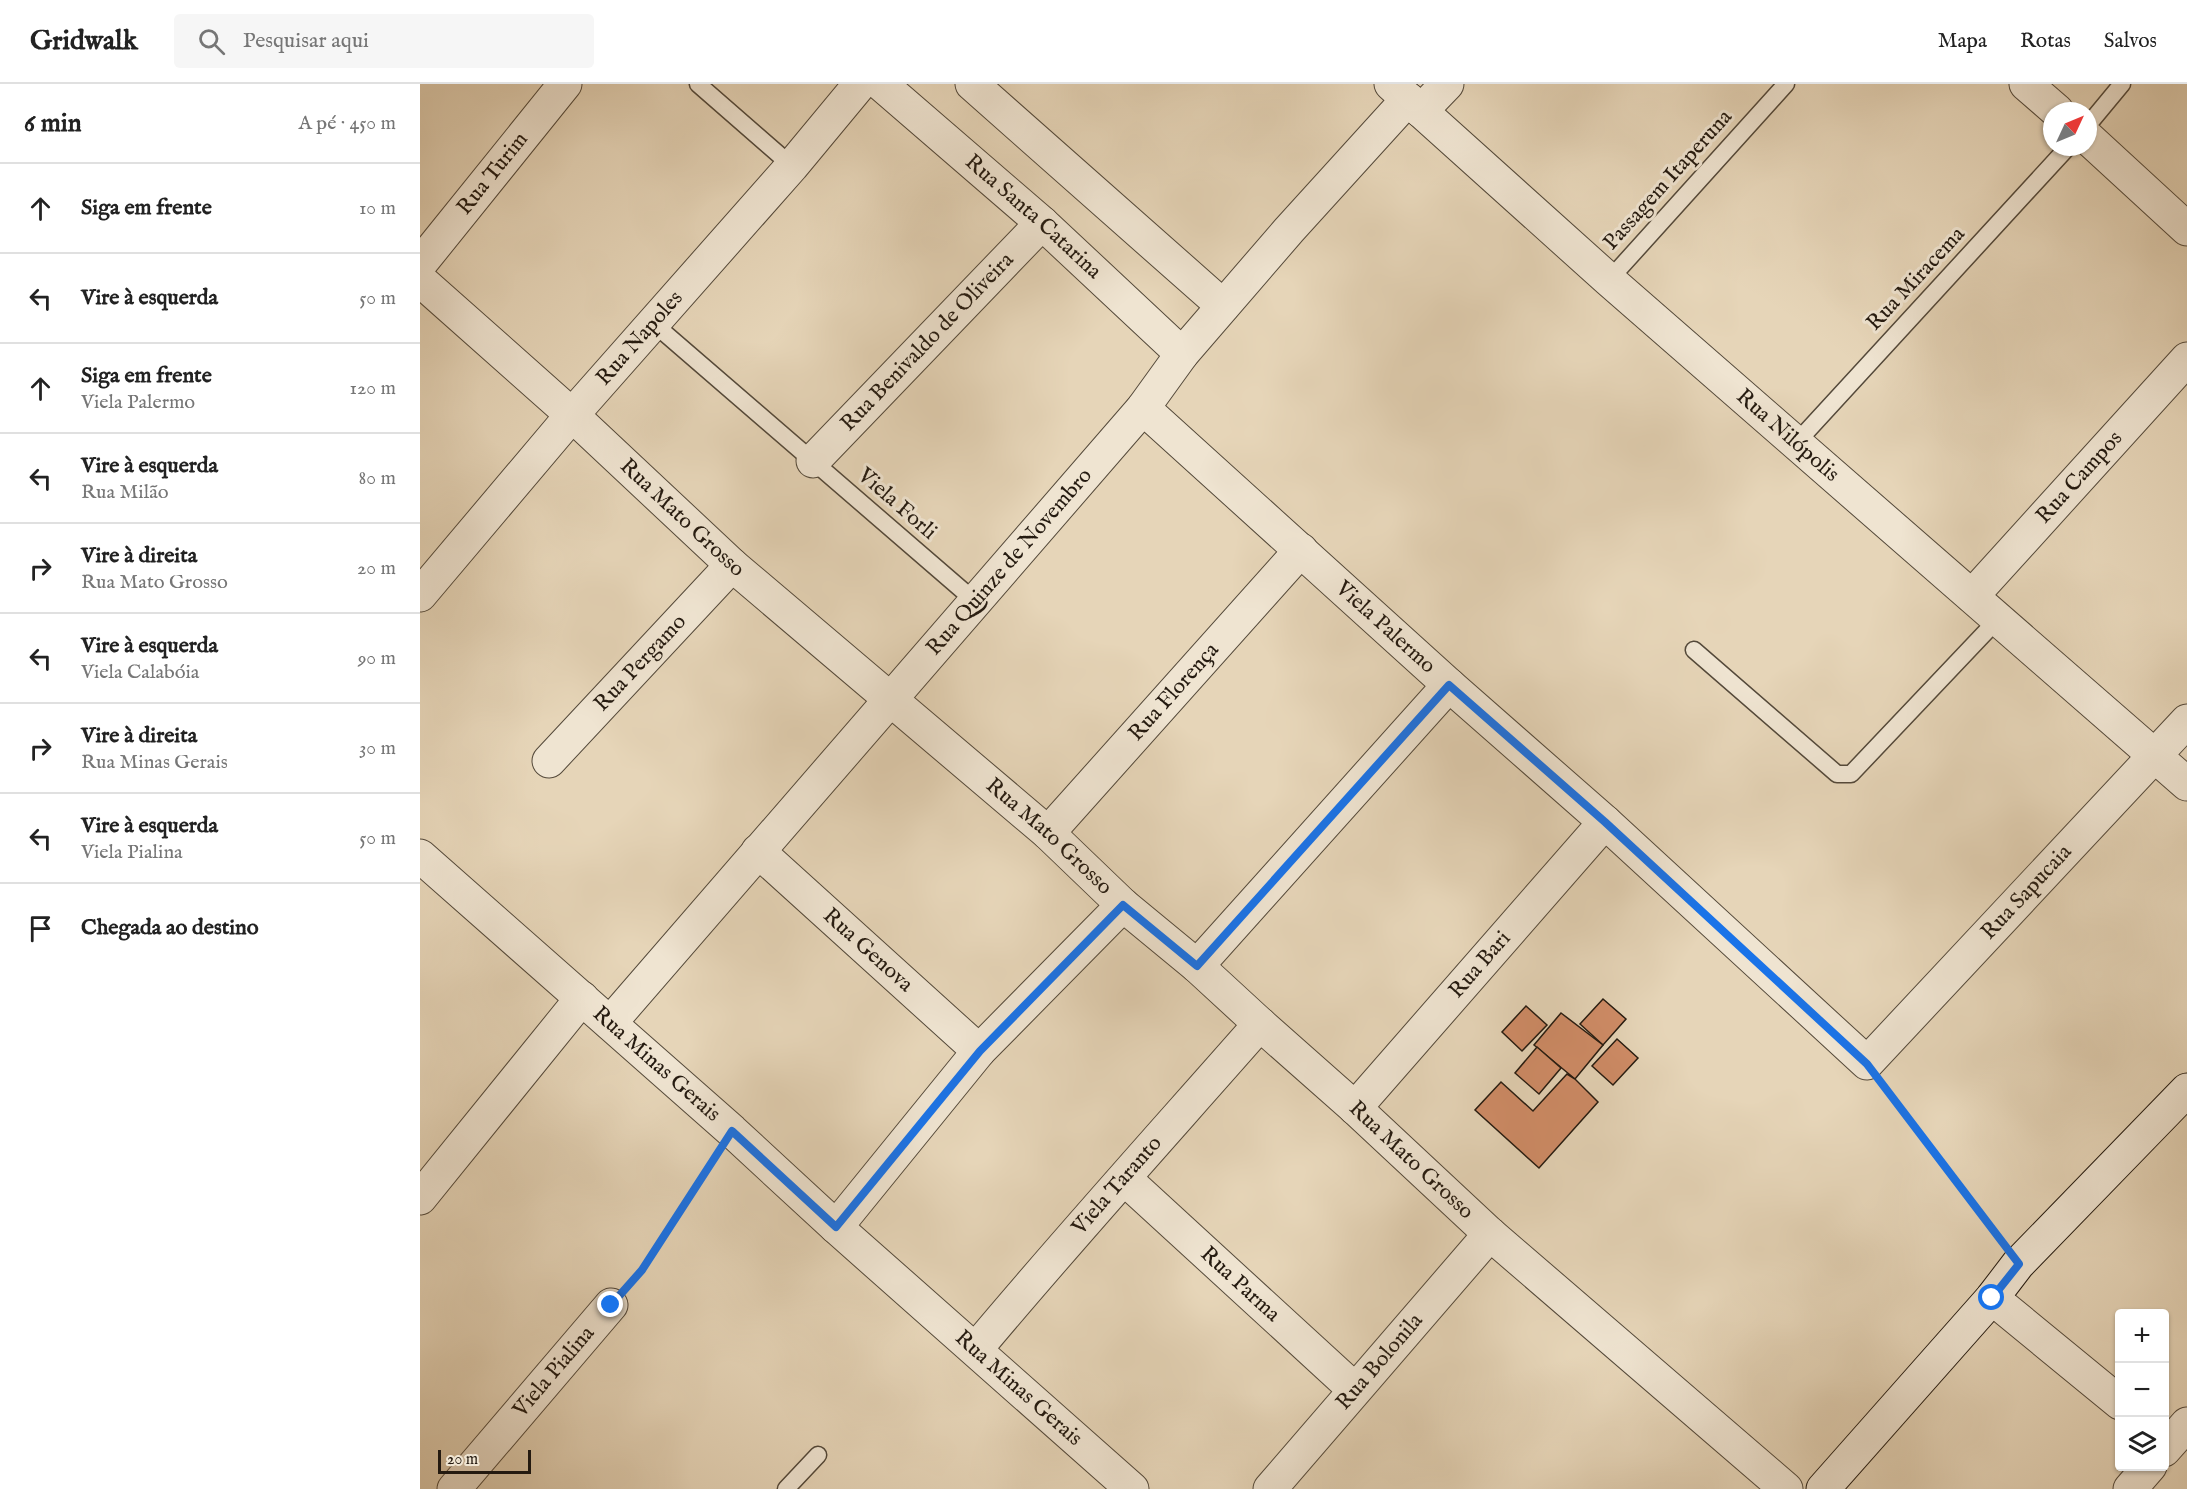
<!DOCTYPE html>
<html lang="pt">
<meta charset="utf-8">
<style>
:root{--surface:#fff;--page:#f6f6f6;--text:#222;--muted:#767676;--line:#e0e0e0}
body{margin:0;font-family:"IM FELL English",serif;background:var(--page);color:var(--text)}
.controls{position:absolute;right:18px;bottom:18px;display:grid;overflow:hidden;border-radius:6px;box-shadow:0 2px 4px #0004}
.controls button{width:54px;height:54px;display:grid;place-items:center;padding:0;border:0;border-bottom:2px solid var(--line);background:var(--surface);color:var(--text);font:30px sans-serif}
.compass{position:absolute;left:1623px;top:18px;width:54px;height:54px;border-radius:50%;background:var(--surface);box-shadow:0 2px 4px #0004;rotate:46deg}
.scale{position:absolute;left:18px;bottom:15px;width:93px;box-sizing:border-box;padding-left:6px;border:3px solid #241a10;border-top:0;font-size:16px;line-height:21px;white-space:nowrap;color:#241a10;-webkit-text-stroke:4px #efe4d1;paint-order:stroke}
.stop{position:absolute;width:18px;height:18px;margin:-14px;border:4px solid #1a73e8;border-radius:50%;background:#fff}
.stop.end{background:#1a73e8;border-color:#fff;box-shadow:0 2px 6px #0008}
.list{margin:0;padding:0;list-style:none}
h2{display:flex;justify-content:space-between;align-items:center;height:78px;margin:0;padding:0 24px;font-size:26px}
h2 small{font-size:20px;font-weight:400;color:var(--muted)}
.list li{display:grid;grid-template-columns:39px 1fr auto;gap:18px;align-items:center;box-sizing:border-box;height:90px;padding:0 24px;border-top:2px solid var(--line)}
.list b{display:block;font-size:22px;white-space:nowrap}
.list p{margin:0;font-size:20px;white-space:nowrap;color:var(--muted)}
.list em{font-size:20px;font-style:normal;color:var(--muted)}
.icon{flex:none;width:33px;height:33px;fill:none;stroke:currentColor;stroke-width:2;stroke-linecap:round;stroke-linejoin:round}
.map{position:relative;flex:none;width:1767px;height:1405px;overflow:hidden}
header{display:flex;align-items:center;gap:36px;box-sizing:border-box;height:84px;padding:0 30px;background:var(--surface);border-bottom:2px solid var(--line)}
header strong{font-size:28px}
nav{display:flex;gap:33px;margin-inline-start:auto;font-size:21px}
.search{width:420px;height:54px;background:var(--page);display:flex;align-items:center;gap:15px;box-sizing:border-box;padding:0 21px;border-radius:6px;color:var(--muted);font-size:22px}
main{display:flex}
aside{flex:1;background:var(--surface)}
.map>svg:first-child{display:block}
</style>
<header>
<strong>Gridwalk</strong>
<div class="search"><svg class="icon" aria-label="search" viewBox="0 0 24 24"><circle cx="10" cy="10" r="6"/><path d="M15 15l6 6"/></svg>Pesquisar aqui</div>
<nav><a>Mapa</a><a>Rotas</a><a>Salvos</a></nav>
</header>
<main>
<aside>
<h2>6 min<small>A pé · 450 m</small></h2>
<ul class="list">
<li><svg class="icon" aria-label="ahead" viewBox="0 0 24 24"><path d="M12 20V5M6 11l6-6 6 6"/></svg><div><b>Siga em frente</b></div><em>10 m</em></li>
<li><svg class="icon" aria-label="left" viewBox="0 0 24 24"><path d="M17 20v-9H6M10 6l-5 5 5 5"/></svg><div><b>Vire à esquerda</b></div><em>50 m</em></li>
<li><svg class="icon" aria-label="ahead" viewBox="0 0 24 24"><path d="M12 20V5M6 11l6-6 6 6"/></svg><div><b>Siga em frente</b><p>Viela Palermo</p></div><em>120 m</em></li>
<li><svg class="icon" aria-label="left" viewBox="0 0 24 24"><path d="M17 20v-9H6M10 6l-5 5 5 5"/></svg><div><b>Vire à esquerda</b><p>Rua Milão</p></div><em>80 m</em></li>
<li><svg class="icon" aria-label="right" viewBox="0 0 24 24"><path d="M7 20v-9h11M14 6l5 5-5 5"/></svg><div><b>Vire à direita</b><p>Rua Mato Grosso</p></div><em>20 m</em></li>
<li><svg class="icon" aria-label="left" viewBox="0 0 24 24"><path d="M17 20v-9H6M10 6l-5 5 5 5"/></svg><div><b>Vire à esquerda</b><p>Viela Calabóia</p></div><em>90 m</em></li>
<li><svg class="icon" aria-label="right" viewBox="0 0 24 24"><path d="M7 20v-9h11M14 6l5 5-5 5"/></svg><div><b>Vire à direita</b><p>Rua Minas Gerais</p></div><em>30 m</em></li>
<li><svg class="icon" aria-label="left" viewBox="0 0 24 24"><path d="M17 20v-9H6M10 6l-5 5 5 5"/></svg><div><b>Vire à esquerda</b><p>Viela Pialina</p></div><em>50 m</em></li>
<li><svg class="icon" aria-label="arrive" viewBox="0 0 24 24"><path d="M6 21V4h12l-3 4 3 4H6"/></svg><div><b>Chegada ao destino</b></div></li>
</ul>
</aside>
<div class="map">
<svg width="1767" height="1405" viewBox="0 0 1767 1405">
<rect width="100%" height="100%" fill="#e6d5b8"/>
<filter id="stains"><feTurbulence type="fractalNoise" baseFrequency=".00333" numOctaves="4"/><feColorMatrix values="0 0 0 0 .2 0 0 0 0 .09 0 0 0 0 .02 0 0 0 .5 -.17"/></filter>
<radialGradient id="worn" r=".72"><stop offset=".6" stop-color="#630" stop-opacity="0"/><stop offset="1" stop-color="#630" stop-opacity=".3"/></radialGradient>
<g fill="#d18d68" stroke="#241a10" stroke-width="1.5">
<polygon points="1183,915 1206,935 1183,961 1160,940"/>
<polygon points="1106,922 1127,941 1102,967 1082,948"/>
<polygon points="1141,929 1183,961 1155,995 1114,961"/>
<polygon points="1197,955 1218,974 1193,1001 1172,982"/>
<polygon points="1117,963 1141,984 1119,1010 1095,989"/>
<polygon points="1147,990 1155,995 1178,1018 1119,1084 1055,1026 1081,998 1113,1027"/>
</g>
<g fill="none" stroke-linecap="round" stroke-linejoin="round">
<defs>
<g id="lane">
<polyline points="278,0 372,82"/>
<polyline points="1668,41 1702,0"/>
<polyline points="1189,196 1366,0"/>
<polyline points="233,239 556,518"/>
<polyline points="1377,358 1648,63"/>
<polyline points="1274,566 1417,690 1431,690 1578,535"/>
<polyline points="366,1405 398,1371"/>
</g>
<g id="street">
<path id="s1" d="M461 0 622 139 762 270"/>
<polyline points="552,0 803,222"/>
<path id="s2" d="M971 0 1189 196 1767 700"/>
<polyline points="1606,0 1637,27"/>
<polyline points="1001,27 1027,0"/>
<polyline points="1668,54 1767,145"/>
<path id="s3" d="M0 180 145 0"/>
<path id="s4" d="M0 196 152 331 312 481 628 749 703 821 777 882 840 940 935 1024 1070 1150 1366 1405"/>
<path id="s5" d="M723 324 1029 601 1185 738 1447 979 1767 637"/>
<path id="s6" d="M393 377 622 139"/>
<path id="s7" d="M0 511 152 331 372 82 440 0"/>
<path id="s8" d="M1552 512 1767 275"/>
<path id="s9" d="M129 677 312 481"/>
<path id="s10" d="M628 749 881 466"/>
<path id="s11" d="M338 767 559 967"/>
<path id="s12" d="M0 772 312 1047 416 1143 712 1405"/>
<polyline points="777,882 1029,601"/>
<path id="s13" d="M190 939 723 324 762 270 869 146 988 15"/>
<path id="s14" d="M935 1024 1185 738"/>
<path id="s15" d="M705 1095 934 1305"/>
<polyline points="0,1114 162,914"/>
<polyline points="416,1143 559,967 703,821"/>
<polyline points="1572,1214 1700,1319"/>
<path id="s16" d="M556 1265C648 1155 745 1048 840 940"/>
<polyline points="1744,1366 1767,1340"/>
<path id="s17" d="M34 1405 191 1221"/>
<path id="s18" d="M850 1405 1070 1150"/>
<polyline points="1710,1405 1730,1382"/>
</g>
<polyline id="secondary" points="1403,1405 1572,1214 1598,1180 1767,1006"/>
</defs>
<use href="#lane" stroke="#54493a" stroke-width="19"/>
<use href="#street" stroke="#54493a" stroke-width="35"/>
<use href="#secondary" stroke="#241a10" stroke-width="35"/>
<g stroke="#241a10" stroke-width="4" stroke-dasharray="1.5 3" stroke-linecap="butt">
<polyline points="1465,1004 1578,1153"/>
<polyline points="211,1198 222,1186 295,1073"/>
</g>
<use href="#lane" stroke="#efe4d1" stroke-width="16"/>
<use href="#street" stroke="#efe4d1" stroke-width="33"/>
<use href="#secondary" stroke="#efe4d1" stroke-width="33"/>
</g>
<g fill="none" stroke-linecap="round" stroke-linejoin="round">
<polyline stroke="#1a73e8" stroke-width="8" points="191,1221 222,1186 312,1047 416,1143 560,967 703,821 777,882 1029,601 1185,738 1447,980 1599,1180 1572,1214"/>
</g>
<g text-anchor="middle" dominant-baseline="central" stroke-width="6" stroke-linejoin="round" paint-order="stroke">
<g font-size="22" fill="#241a10" stroke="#efe4d1">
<text stroke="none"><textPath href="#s3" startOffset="116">Rua Turim</textPath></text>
<text transform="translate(1248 96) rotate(-48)">Passagem Itaperuna</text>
<text stroke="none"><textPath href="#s1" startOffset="202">Rua Santa Catarina</textPath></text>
<text transform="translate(1496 195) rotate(-47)">Rua Miracema</text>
<text stroke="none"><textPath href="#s7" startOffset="338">Rua Napoles</textPath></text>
<text stroke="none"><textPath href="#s6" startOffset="165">Rua Benivaldo de Oliveira</textPath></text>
<text stroke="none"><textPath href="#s2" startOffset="530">Rua Nilópolis</textPath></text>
<text stroke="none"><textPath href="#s8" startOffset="160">Rua Campos</textPath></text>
<text transform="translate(477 420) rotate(41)">Viela Forli</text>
<text stroke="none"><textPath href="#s4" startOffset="354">Rua Mato Grosso</textPath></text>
<text stroke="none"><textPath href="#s13" startOffset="610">Rua Quinze de Novembro</textPath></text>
<text stroke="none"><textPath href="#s5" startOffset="327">Viela Palermo</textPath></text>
<text stroke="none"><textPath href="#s9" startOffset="134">Rua Pergamo</textPath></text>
<text stroke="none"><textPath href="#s10" startOffset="189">Rua Florença</textPath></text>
<text stroke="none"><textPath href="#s4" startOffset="840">Rua Mato Grosso</textPath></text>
<text stroke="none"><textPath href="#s5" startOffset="1210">Rua Sapucaia</textPath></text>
<text stroke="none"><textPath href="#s11" startOffset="148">Rua Genova</textPath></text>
<text stroke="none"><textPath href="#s14" startOffset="190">Rua Bari</textPath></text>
<text stroke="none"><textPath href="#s12" startOffset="315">Rua Minas Gerais</textPath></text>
<text stroke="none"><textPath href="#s4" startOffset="1326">Rua Mato Grosso</textPath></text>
<text stroke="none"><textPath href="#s16" startOffset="216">Viela Taranto</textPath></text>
<text stroke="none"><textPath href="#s15" startOffset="156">Rua Parma</textPath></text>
<text stroke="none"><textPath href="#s18" startOffset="168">Rua Bolonila</textPath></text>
<text stroke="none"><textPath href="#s17" startOffset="154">Viela Pialina</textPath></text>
<text stroke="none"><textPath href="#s12" startOffset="801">Rua Minas Gerais</textPath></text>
</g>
</g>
<rect width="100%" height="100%" filter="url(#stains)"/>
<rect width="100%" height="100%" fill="url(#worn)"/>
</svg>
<div class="controls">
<button>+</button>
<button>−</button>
<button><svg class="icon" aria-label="layers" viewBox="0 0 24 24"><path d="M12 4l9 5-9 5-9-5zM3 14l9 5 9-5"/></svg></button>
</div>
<svg class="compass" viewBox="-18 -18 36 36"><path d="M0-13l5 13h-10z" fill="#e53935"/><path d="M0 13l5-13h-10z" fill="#767676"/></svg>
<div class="scale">20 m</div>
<div class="stop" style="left:1572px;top:1214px"></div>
<div class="stop end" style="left:191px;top:1221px"></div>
</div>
</main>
